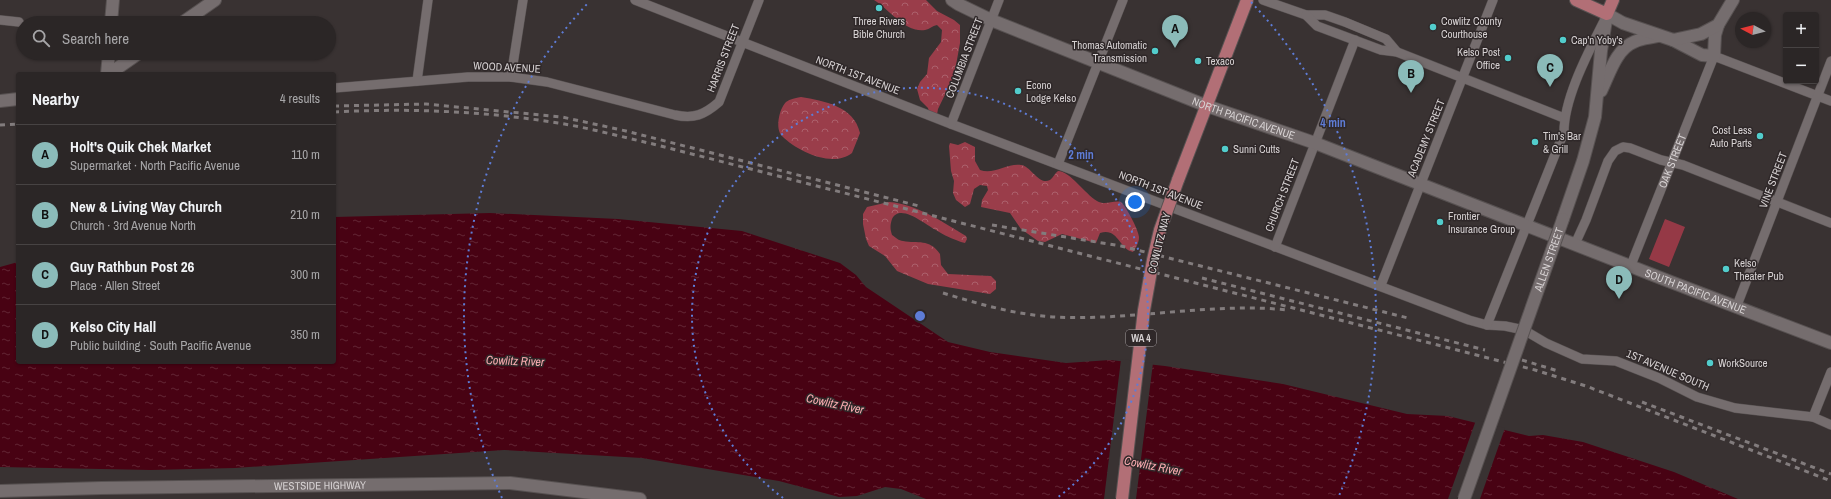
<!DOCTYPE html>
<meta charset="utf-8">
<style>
:root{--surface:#2b2626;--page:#373232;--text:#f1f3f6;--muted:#a6a5a7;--line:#474343;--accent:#8bbbb9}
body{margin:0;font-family:"Archivo Narrow",sans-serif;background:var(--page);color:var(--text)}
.controls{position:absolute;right:12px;top:12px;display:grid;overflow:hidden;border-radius:4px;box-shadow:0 1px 3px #0004}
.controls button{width:36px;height:36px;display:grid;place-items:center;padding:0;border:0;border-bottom:1px solid var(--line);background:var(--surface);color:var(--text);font:20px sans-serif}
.compass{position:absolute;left:1735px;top:12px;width:36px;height:36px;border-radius:50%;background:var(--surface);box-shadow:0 1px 3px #0004;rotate:277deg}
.you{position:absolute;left:1135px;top:202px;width:14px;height:14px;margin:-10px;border:3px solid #fff;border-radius:50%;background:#1a73e8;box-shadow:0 0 0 6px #1a73e833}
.badge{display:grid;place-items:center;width:26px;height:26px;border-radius:50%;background:var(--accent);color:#111;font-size:13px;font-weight:700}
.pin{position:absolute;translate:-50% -33px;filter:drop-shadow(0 1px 2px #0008)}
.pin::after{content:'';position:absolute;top:21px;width:14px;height:12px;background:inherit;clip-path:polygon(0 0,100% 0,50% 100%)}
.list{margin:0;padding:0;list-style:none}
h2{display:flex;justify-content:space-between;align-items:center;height:52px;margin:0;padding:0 16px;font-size:17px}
h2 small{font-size:13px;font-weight:400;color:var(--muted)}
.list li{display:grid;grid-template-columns:26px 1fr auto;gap:12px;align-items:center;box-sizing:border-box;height:60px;padding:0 16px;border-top:1px solid var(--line)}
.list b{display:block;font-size:15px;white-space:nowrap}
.list p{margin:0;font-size:13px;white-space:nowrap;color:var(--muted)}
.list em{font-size:13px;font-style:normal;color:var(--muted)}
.icon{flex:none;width:22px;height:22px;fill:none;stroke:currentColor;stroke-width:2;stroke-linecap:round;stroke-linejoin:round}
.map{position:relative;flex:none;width:1831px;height:499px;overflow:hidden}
.search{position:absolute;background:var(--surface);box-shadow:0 1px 3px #0004;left:16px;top:16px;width:320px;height:44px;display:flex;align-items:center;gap:10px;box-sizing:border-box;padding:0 14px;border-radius:22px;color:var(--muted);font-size:15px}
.panel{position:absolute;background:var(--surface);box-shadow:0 1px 3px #0004;left:16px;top:72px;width:320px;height:292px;border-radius:4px}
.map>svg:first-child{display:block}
</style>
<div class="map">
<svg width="1831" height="499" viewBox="0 0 1831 499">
<defs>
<pattern id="forest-crowns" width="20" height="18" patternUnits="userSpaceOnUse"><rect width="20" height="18" fill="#9a3d4a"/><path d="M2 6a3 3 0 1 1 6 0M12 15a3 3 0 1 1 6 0" fill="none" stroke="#ac616c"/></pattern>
<pattern id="water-ripples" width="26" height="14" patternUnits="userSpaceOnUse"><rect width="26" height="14" fill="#480213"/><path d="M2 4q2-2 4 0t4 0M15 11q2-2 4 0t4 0" fill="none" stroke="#622634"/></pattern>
</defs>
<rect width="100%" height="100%" fill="#393232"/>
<polygon fill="#953946" points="1665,219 1685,227 1669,267 1649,259"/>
<g fill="url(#forest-crowns)">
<path d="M874 0H926L937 11 954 20 960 25V43L954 76 938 109 936 120 934 122 931 119 928 108 920 100 917 89 920 82 927 74 929 58 941 42 942 30 937 25C932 26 930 29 925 30 905 33 889 9 874 0Z"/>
<path d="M801 97C824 101 854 106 860 133L852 153C833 168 798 152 782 136 775 129 779 109 786 102 790 99 796 98 801 97Z"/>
<path d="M965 142 975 147V161L980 170C994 175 1007 163 1021 165 1031 166 1039 186 1050 180 1053 178 1055 173 1058 171 1070 171 1085 194 1097 201 1105 206 1113 200 1121 202 1126 206 1139 231 1139 237 1139 243 1136 247 1133 252 1119 249 1118 227 1100 233L1096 243 1062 234 1045 242 1038 241 1021 229 1010 213 981 207 982 200 988 190 987 186 980 185 974 189 970 204 965 207 956 200 953 193 954 181 951 171 949 146 950 143 958 145Z"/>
<path d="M889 202C917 204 942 222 966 236L967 239 965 243 961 242C953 239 943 235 936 230 927 226 900 202 892 219 890 225 890 229 892 235 895 237 899 241 903 241 918 244 929 238 940 254L941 265 948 274 991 276 996 281V289L990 294 928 284 897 271 885 256 869 246 866 239 863 224V214L867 207Z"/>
</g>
<polygon fill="url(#water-ripples)" points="490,213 618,219 742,231 840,263 856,275 866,287 948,342 990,352 1066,363 1110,360 1165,366 1283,384 1407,414 1448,416 1529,436 1543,435 1583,442 1674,472 1738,499 926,499 901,489 885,487 857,496 839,497 779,481 642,458 504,450 235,468 151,470 0,467 0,267 18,262 18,362 334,362 334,217"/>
<g fill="#393232">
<polygon points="1121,359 1153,363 1136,499 1104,499"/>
<polygon points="1476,420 1505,428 1480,499 1448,499"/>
</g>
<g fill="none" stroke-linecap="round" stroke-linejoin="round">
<defs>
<g id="street">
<polyline points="635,0 951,124 1469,320 1487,325 1505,326 1524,330 1546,343 1582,359 1616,361 1659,378 1697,397 1735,408 1813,417 1831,425"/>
<polyline points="1263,0 1306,15 1325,15 1345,22 1386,39 1397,52"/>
<polyline points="1306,15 1317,26 1381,50 1397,52 1564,118"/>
<polyline points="0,20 19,22"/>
<polyline points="511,77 523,0"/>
<polyline points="417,81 428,0"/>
<path d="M334 88 468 77H511L547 82 675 115C694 119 704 115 719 102L759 0"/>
<polyline points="951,124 999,0"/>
<polyline points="1058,164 1123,0"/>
<polyline points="1575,244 1586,220 1608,161 1615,151 1623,147 1630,148 1661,160 1683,165 1831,223"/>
<polyline points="1275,247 1355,40"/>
<path id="s1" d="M1631 265 1714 56 1831 101"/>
<polyline points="1381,285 1493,0"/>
<polyline points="1736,308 1831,61"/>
<path d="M1487 325 1564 132C1564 98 1588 53 1603 23"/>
<polyline points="1813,417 1831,372"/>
</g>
<g id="secondary">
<path id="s2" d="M952 0 958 4 991 20 1207 106 1315 143 1671 282 1831 343"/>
<polyline points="111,23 113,0"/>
<polyline points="182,23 215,0"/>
<polyline points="1673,40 1702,55 1714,56 1715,35 1718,25"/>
<polyline points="107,74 109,53"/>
<polyline points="109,74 139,53"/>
<path d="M1601 91C1609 75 1616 49 1634 42 1641 38 1650 38 1658 36"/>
<polyline points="0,101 18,99"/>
<polyline points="1563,219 1583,161 1595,117 1601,51 1607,14 1623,23 1673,40 1701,34 1718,25 1733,0"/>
<path id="s3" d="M0 491 101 488 510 483 640 499"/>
</g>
<g id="primary">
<polyline points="1576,0 1607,14 1613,0"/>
<polyline points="1178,180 1247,0"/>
</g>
</defs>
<use href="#street" stroke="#575151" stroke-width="10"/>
<use href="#secondary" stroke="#575151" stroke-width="14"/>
<use href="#primary" stroke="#575151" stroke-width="14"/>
<use href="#street" stroke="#756d6e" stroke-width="9"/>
<use href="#secondary" stroke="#756d6e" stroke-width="12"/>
<use href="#primary" stroke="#b26f76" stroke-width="12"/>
<g stroke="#827c7d" stroke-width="3" stroke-dasharray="5 5" stroke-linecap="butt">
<polyline points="334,106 426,104 562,117 626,131 919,206"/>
<path d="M334 112C409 108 484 111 558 123 590 128 622 137 653 144L1535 370 1586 386 1831 481"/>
<polyline points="0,125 18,124"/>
<polyline points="992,225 1121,246 1408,318"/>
<polyline points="1202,278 1485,350"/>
<path d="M943 293C979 304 1016 315 1055 317 1132 321 1211 302 1288 310"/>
<polyline points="1522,360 1558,371"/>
<polyline points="1642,402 1831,474"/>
</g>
<defs>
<g id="secondary-bridge">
<path id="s4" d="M1464 499 1563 219"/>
</g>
<polyline id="primary-bridge" points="1122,499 1144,310 1153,260 1160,230 1178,180"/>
</defs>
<use href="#secondary-bridge" stroke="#575151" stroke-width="14" stroke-linecap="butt"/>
<use href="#primary-bridge" stroke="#575151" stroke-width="14" stroke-linecap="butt"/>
<use href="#secondary-bridge" stroke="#756d6e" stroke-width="12"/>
<use href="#primary-bridge" stroke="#b26f76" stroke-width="12"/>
</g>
<g fill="none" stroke="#5e7cd6" stroke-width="2" stroke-dasharray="2 4">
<path d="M783 498A228 228 0 1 1 1057 498"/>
<path d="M502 498A456 456 0 0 1 589 2M1251 2A456 456 0 0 1 1338 498"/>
</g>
<g fill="#52cdcc" stroke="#2f2829" stroke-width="1.5">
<circle cx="879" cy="8" r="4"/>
<circle cx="1433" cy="27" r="4"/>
<circle cx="1563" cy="40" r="4"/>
<circle cx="1155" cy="51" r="4"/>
<circle cx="1508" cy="58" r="4"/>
<circle cx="1198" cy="61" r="4"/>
<circle cx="1018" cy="91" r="4"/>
<circle cx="1760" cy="136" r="4"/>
<circle cx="1535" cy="142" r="4"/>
<circle cx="1225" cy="149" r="4"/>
<circle cx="1440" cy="222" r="4"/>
<circle cx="1726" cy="269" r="4"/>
<circle cx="1710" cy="363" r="4"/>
</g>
<g text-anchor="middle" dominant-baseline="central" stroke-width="3" stroke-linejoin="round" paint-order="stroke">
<rect fill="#2f2829" stroke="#a49e9f" stroke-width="1" x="1126" y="330" width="30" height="16" rx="3"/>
<g font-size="10" font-weight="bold" fill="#d6d1d2">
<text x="1141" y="338">WA 4</text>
</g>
<g font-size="11" fill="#d6d1d2" stroke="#2f2829" text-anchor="start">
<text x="879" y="21" text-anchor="middle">Three Rivers<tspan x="879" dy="13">Bible Church</tspan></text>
<text x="1441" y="21">Cowlitz County<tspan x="1441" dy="13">Courthouse</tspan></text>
<text x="1571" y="40">Cap'n Yoby's</text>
<text x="1147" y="45" text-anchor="end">Thomas Automatic<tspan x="1147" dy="13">Transmission</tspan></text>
<text x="1500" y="52" text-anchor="end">Kelso Post<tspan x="1500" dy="13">Office</tspan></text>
<text x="1206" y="61">Texaco</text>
<text x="1026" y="85">Econo<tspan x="1026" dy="13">Lodge Kelso</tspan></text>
<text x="1752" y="130" text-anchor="end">Cost Less<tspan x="1752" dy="13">Auto Parts</tspan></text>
<text x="1543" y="136">Tim's Bar<tspan x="1543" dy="13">&amp; Grill</tspan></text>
<text x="1233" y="149">Sunni Cutts</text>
<text x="1448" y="216">Frontier<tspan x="1448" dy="13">Insurance Group</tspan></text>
<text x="1734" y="263">Kelso<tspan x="1734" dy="13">Theater Pub</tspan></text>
<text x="1718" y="363">WorkSource</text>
</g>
<g font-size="11" fill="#d6d1d2" stroke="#2f2829">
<text transform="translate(723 58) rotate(-69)">HARRIS STREET</text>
<text transform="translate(964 58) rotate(-69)">COLUMBIA STREET</text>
<text transform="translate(507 67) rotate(3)">WOOD AVENUE</text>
<text transform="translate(858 75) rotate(21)">NORTH 1ST AVENUE</text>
<text stroke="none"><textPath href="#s2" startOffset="315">NORTH PACIFIC AVENUE</textPath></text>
<text transform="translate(1426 138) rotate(-68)">ACADEMY STREET</text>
<text stroke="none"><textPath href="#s1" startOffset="112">OAK STREET</textPath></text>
<text transform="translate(1773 180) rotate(-69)">VINE STREET</text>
<text transform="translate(1161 190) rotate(21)">NORTH 1ST AVENUE</text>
<text transform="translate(1282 195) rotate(-69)">CHURCH STREET</text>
<text transform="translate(1159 243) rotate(-76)">COWLITZ WAY</text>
<text stroke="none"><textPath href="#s4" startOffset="254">ALLEN STREET</textPath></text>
<text stroke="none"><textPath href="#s2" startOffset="799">SOUTH PACIFIC AVENUE</textPath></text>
<text transform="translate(1668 370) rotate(23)">1ST AVENUE SOUTH</text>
<text stroke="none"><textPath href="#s3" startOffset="320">WESTSIDE HIGHWAY</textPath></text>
</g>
<g font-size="12" font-style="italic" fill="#f9abb0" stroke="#2f2829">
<text transform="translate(515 361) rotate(2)">Cowlitz River</text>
<text transform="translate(835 404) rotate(12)">Cowlitz River</text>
<text transform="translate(1153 466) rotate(11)">Cowlitz River</text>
</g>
</g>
<circle cx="920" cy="316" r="6" fill="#5e7cd6" stroke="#2f2829" stroke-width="2"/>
<g font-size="12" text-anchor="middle" font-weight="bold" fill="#5e7cd6" stroke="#2f2829" stroke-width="3" stroke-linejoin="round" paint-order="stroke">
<text x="1333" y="127">4 min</text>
<text x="1081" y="159">2 min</text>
</g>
</svg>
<div class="controls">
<button>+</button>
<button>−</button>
</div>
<svg class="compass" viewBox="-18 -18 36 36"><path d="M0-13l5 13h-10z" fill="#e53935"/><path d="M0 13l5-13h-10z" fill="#a6a5a7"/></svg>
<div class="you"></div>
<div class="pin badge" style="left:1175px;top:48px">A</div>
<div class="pin badge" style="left:1411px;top:93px">B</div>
<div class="pin badge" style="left:1550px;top:87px">C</div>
<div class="pin badge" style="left:1619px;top:299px">D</div>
<div class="search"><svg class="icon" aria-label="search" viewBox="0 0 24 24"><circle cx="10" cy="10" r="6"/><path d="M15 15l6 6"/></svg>Search here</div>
<section class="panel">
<h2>Nearby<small>4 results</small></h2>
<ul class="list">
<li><span class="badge">A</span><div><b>Holt's Quik Chek Market</b><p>Supermarket · North Pacific Avenue</p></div><em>110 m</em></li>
<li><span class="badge">B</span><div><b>New &amp; Living Way Church</b><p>Church · 3rd Avenue North</p></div><em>210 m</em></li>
<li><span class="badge">C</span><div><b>Guy Rathbun Post 26</b><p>Place · Allen Street</p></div><em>300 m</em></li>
<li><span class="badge">D</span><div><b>Kelso City Hall</b><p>Public building · South Pacific Avenue</p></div><em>350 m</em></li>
</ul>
</section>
</div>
